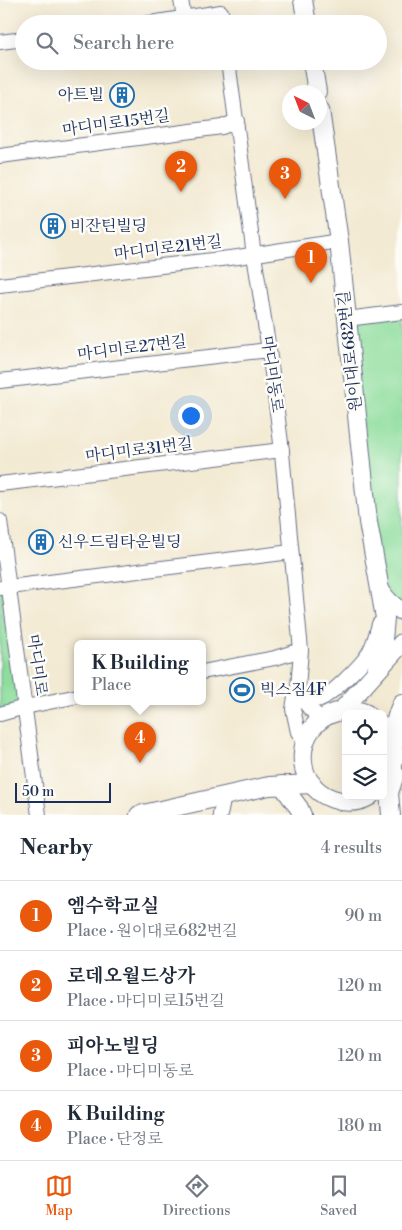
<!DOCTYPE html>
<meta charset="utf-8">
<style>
:root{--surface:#fff;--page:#f2f2f3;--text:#1f2937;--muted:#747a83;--line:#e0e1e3;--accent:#ea580c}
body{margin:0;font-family:"Libre Bodoni","Noto Serif KR",serif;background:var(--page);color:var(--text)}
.controls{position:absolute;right:15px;bottom:15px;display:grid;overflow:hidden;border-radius:8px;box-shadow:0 5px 20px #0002}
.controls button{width:45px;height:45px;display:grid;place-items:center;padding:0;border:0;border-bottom:1px solid var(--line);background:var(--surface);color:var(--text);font:25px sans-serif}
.compass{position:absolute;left:282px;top:85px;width:45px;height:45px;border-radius:50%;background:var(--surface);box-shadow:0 5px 20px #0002;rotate:318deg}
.scale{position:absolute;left:15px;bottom:12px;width:96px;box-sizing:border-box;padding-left:5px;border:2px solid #1b2f5e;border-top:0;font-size:14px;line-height:18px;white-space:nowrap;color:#1b2f5e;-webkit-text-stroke:4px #fdfcf7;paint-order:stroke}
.you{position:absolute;left:190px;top:415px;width:18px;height:18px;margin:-12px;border:4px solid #fff;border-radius:50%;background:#1a73e8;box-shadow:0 0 0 8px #1a73e833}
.badge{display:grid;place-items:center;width:32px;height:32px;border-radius:50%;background:var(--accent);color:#fff;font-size:16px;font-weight:700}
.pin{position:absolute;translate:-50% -41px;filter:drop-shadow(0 1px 2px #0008)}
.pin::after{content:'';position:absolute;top:26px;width:18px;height:15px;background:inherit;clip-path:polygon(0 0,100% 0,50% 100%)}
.popup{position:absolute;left:74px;top:640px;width:132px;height:65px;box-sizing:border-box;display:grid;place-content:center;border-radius:8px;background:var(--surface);filter:drop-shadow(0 1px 4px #0005);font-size:16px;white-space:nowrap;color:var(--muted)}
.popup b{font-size:19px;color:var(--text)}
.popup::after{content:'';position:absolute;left:50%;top:100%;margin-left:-10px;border:10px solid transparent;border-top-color:var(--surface)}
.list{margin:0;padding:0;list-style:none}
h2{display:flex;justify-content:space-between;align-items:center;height:65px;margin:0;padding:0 20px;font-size:21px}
h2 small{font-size:16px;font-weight:400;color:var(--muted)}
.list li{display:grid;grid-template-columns:32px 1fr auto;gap:15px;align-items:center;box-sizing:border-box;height:70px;padding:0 20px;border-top:1px solid var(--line)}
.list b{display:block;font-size:19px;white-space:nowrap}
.list p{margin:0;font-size:16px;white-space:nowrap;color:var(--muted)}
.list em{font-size:16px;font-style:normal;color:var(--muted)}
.icon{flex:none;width:28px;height:28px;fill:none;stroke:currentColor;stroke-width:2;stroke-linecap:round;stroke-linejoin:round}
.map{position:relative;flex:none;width:402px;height:815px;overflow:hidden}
.search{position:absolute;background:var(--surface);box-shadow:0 5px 20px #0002;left:15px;right:15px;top:15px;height:55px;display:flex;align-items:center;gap:12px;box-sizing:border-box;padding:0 18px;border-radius:28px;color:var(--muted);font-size:19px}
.sheet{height:345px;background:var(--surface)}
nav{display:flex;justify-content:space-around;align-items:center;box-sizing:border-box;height:70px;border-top:1px solid var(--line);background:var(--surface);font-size:14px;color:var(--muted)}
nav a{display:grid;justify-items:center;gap:2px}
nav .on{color:var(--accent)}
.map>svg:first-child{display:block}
</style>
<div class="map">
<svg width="402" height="815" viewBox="0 0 402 815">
<rect width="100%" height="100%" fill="#fdfcf7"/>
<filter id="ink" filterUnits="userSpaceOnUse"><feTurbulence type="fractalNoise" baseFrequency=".02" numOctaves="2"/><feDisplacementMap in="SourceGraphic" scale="10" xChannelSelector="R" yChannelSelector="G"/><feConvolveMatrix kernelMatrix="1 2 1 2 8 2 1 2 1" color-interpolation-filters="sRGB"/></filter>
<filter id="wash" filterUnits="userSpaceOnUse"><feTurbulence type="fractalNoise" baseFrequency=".0096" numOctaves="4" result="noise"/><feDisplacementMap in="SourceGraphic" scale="20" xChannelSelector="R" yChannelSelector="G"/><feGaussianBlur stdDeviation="1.12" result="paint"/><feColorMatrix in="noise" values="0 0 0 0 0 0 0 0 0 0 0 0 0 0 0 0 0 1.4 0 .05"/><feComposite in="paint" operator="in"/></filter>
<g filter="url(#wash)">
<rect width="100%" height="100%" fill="#f3ead3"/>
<g fill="#8ddd9c" stroke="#54867d">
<polygon points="402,312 402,606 383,591 347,319"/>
<polygon points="9,587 25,707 0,714 0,588"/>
</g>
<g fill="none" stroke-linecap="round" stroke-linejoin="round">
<polyline stroke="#5cc9d1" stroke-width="4" points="348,815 348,814"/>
</g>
</g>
<g filter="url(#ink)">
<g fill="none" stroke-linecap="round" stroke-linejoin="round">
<defs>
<g id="minor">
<polyline points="181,0 184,18"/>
<polyline points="144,24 221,12 223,24"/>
<polyline points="0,42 24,39"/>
<polyline points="228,61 254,255 269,350 281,443 301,650 298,688 295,697 293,709 298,732 305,741"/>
<polyline points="0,156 222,127 237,121"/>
<polyline points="0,285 238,257 339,241"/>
<polyline points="347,319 402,312"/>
<polyline points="0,381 269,350"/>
<polyline points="0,484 282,450"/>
<polyline points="0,521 39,815"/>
<polyline points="1,588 291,552"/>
<polyline points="202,672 275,658 301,650"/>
<path d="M300 694C305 705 312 711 321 719"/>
<path d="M301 696C308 699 314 701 320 699 330 696 360 666 366 657 373 648 376 635 379 624"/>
<polyline points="0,714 25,707 78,696"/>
<polyline points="220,815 224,796"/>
</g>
<g id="tertiary">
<polyline points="303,0 307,24"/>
<polyline points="312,61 317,92"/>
<polyline points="320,110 339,241 368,522 385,618 383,640 376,672"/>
<path d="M381 591C386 600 393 606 402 611"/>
<path d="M402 703C396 716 392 725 402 738"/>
<polyline points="342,710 402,643"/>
<path d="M367 714C357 709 347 709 337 712 294 723 290 785 333 799 345 803 358 803 370 796"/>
<path d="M383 726C399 744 397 768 383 786"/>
<polyline points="282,785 299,808 302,815"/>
<polyline points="139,815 269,786 312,784"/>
<polyline points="391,815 389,793 395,774"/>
</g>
</defs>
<use href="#minor" stroke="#677087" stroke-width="16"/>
<use href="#tertiary" stroke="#677087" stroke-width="20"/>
<use href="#minor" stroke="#fff" stroke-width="14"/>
<use href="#tertiary" stroke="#fff" stroke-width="18"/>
</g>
</g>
<defs>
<symbol id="building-ring" viewBox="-11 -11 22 22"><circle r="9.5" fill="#fdfcf7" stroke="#1f6fb2" stroke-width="1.5"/><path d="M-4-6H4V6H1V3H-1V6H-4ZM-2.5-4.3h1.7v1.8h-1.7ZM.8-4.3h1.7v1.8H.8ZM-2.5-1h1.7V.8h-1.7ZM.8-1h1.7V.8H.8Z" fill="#1f6fb2"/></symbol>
<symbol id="stadium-ring" viewBox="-11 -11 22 22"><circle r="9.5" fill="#fdfcf7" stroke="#1f6fb2" stroke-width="1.5"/><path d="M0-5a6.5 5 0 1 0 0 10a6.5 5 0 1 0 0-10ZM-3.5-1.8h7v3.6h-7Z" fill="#1f6fb2"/></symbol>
</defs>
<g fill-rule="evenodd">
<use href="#building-ring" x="108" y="81" width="28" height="28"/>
<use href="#building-ring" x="39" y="212" width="28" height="28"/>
<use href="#building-ring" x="27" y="528" width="28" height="28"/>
<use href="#stadium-ring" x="228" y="676" width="28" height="28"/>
</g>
<g text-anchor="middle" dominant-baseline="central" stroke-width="5" stroke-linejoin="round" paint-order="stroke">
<g font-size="16" fill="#1b2f5e" stroke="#fdfcf7" text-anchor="start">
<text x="104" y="95" text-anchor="end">아트빌</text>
<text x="70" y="226">비잔틴빌딩</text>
<text x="58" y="542">신우드림타운빌딩</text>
<text x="260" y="690">빅스짐4F</text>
</g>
<g font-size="16" fill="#1b2f5e" stroke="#fdfcf7">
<text transform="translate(116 123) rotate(-8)">마디미로15번길</text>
<text transform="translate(168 248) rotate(-7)">마디미로21번길</text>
<text transform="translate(132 348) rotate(-7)">마디미로27번길</text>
<text transform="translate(350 351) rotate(-96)">원이대로682번길</text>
<text transform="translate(272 374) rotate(82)">마디미동로</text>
<text transform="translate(139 450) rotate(-7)">마디미로31번길</text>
<text transform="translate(37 665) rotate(82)">마디미로</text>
</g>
</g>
</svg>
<div class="controls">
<button><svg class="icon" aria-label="locate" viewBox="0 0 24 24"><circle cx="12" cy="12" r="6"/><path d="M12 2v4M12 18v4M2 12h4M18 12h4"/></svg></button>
<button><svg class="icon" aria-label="layers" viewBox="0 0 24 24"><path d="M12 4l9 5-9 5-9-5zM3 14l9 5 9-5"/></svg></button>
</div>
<svg class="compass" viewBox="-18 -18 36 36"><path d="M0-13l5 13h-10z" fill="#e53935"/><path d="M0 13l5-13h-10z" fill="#747a83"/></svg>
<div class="scale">50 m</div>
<div class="you"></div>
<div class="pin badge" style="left:311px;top:283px">1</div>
<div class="pin badge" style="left:181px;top:192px">2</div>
<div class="pin badge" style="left:285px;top:199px">3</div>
<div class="pin badge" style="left:140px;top:763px">4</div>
<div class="popup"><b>K Building</b>Place</div>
<div class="search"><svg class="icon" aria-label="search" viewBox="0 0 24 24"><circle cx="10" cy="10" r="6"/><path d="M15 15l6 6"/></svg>Search here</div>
</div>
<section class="sheet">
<h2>Nearby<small>4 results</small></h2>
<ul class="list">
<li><span class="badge">1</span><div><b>엠수학교실</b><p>Place · 원이대로682번길</p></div><em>90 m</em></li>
<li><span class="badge">2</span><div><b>로데오월드상가</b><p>Place · 마디미로15번길</p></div><em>120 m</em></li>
<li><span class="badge">3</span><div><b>피아노빌딩</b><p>Place · 마디미동로</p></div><em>120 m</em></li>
<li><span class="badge">4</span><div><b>K Building</b><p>Place · 단정로</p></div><em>180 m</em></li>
</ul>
</section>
<nav>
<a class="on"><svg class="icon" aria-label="map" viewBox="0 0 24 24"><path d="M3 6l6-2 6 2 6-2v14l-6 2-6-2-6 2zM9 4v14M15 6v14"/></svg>Map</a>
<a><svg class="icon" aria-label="directions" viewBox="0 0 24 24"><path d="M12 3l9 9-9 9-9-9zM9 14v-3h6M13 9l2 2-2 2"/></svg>Directions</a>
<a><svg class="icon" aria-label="saved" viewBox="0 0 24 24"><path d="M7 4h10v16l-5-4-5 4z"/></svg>Saved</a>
</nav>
